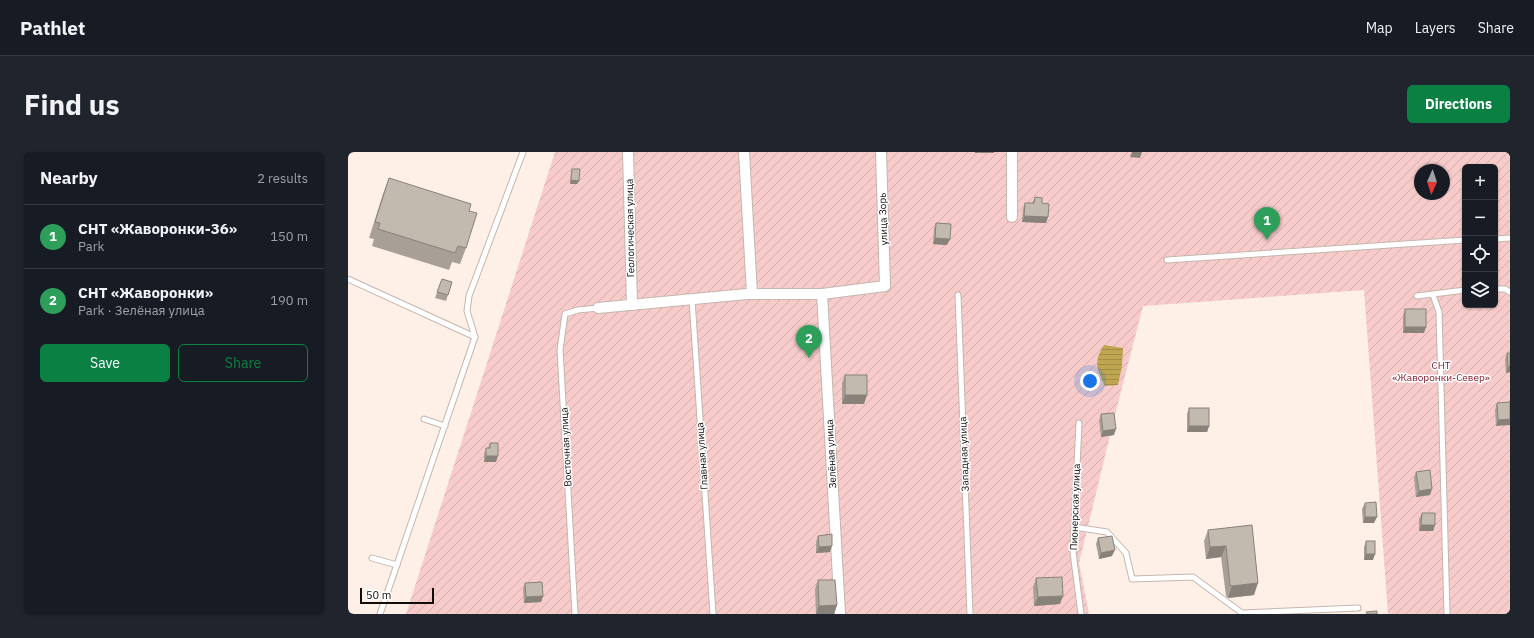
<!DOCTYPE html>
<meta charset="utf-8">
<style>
:root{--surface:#171b24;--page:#20242c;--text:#f1f3f6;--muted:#9ea1a6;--line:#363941;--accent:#0b8043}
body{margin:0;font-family:"IBM Plex Sans",sans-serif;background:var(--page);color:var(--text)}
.controls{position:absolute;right:12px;top:12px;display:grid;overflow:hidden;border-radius:6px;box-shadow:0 1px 3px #0004}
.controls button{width:36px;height:36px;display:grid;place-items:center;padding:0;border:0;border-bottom:1px solid var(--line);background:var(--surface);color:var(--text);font:20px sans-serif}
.compass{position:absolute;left:1066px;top:12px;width:36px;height:36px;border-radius:50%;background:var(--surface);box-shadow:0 1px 3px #0004;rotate:183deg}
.scale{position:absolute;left:12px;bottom:10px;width:74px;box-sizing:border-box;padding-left:4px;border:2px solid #110d0a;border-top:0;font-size:11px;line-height:14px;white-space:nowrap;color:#110d0a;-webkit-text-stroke:3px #fff;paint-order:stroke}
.you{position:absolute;left:742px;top:229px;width:14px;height:14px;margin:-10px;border:3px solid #fff;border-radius:50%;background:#1a73e8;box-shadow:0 0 0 6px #1a73e833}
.badge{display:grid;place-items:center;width:26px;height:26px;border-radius:50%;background:var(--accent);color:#fff;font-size:13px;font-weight:700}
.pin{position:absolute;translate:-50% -33px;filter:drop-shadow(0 1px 2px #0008)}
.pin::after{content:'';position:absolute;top:21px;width:14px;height:12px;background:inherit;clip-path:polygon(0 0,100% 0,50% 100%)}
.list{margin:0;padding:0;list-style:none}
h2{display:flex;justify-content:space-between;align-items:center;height:52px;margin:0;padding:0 16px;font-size:17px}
h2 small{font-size:13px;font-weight:400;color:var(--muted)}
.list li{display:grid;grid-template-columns:26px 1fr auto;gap:12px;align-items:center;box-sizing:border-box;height:64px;padding:0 16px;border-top:1px solid var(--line)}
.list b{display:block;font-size:15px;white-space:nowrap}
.list p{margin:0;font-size:13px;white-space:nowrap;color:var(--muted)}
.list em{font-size:13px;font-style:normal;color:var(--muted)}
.actions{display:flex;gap:8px;padding:12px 16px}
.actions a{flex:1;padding:9px 0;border:1px solid var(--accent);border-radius:6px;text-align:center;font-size:14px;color:var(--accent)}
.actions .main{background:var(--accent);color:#fff}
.icon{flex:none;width:22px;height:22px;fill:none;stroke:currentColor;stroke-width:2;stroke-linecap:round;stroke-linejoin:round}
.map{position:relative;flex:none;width:1162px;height:462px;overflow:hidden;border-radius:6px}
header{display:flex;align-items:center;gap:24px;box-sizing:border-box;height:56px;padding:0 20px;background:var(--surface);border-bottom:1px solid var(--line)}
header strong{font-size:19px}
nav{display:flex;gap:22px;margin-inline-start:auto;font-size:14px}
.intro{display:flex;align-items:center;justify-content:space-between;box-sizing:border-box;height:96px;padding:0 24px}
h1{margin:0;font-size:28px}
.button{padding:10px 18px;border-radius:6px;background:var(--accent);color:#fff;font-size:14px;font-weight:700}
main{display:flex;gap:24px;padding:0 24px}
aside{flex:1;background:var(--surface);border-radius:6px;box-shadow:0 1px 3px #0004}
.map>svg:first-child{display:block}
</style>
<header>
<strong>Pathlet</strong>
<nav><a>Map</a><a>Layers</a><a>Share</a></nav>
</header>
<div class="intro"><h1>Find us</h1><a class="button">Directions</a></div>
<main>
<aside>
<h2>Nearby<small>2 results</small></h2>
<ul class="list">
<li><span class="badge" style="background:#2e9e5b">1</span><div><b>СНТ «Жаворонки-36»</b><p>Park</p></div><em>150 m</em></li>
<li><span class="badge" style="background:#2e9e5b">2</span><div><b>СНТ «Жаворонки»</b><p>Park · Зелёная улица</p></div><em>190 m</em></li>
</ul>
<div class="actions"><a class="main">Save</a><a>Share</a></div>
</aside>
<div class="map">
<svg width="1162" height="462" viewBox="0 0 1162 462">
<defs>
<pattern id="garden-furrows" width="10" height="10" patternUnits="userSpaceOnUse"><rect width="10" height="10" fill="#f6cbca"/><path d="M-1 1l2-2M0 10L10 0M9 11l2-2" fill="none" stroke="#d2adac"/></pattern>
<pattern id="water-rules" width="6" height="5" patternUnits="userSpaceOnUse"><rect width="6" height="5" fill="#bea550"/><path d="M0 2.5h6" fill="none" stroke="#a28d44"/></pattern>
</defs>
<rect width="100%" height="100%" fill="#fef0e7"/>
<path fill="url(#garden-furrows)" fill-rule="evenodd" d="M207 0H1162V462H1040L1016 138 795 154 768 259 731 411 741 462H58ZM1117 15H1147V153H1117ZM1072 18H1096V42H1072Z"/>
<path fill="url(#water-rules)" d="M756 193 775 196 774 214 770 233 757 234C749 217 745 210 756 193Z"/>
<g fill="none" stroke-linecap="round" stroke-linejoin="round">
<defs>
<g id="lane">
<polyline points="1147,87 1162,86"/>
<polyline points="819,108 1117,88"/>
<polyline points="0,127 127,185 32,462"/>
<polyline points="1147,137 1157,137 1162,140"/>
<polyline points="610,143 622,462"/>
<polyline points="1085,143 1091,160 1099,462"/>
<polyline points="1069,144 1117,138"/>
<polyline points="344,147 365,462"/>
<polyline points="127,185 119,159 121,144 175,0"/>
<polyline points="76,267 97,274"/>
<polyline points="731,271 725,400 733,462"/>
<polyline points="726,375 759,380 778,401 784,427 845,425 894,461 1010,456"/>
<polyline points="24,406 49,413"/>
<polyline points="227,462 212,198 217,162 230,158 250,156"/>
</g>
<g id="street">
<polyline points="280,0 284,153"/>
<polyline points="396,0 404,142"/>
<polyline points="664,0 664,65"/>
<polyline points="474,142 492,462"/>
<polyline points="250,156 399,142 474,142 537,134 533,0"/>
</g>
</defs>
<use href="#lane" stroke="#c4b7af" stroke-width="7"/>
<use href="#street" stroke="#c4b7af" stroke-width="12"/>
<use href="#lane" stroke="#fff" stroke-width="5"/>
<use href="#street" stroke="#fff" stroke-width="10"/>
</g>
<g fill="#a8a096">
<polygon points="224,17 231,29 229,32 222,32 223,20"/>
<polygon points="41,26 121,59 118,96 112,112 104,110 101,118 24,94 26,87 21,86 35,42"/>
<polygon points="687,45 694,51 698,71 674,70 675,57 677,51 684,51"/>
<polygon points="588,71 599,93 585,92 586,77"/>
<polygon points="94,127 104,130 98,149 87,146"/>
<polygon points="1057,157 1076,181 1055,181 1055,163"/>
<polygon points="1159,201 1162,220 1158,221 1157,207"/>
<polygon points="497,223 516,252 494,252 494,231"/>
<polygon points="1162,250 1148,274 1147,258 1149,251"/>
<polygon points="841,256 861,274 859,280 839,280 839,262"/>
<polygon points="753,262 766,283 753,285 751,268"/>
<polygon points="142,291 148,310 136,310 136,302 138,296 140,296"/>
<polygon points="1068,320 1082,343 1068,345 1066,326"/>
<polygon points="1017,351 1026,371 1015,371 1014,357"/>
<polygon points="1074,361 1087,373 1085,379 1071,379 1071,367"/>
<polygon points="904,373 906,443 880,446 878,444 873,405 858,407 856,389 860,378"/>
<polygon points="470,384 482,400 468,401 468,390"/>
<polygon points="750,386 764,404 751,407 748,392"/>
<polygon points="1018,389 1025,408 1016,408 1016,395"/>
<polygon points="688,426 712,452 686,454 685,435"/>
<polygon points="470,428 489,453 486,462 468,462 467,437"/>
<polygon points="177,431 195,444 193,450 176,451 175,437"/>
</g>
<g fill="#88827a">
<rect x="627" y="0" width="19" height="1"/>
<polygon points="784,0 794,0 792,6 782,5"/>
<polygon points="223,28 231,29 229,32 222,32"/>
<polygon points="676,64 700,65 698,71 674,70"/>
<polygon points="587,86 602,87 599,93 585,92"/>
<polygon points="1057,175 1078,175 1076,181 1055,181"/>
<polygon points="1162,214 1162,220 1158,221 1160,215"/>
<polygon points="497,243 519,243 516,252 494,252"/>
<polygon points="1162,267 1162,273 1148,274 1150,268"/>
<polygon points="841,274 861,274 859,280 839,280"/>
<polygon points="768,277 766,283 753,285 755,279"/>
<polygon points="138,304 150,304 148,310 136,310"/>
<polygon points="1084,337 1082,343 1068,345 1071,339"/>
<polygon points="1017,365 1029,365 1026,371 1015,371"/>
<polygon points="1073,373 1087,373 1085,379 1071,379"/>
<polygon points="484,394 482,400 468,401 471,395"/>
<polygon points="878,394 873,405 858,407 862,395"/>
<polygon points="767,398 764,404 751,407 753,401"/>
<polygon points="1018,402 1027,402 1025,408 1016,408"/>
<polygon points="910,431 906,443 880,446 884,434"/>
<polygon points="195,444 193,450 176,451 178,445"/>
<polygon points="715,444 712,452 686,454 690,445"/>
<polygon points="489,453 486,462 468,462 471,454"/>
</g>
<g fill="#c3baaf" stroke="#88827a">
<polygon points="224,17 232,17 231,29 223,28"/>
<polygon points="41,26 123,52 121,59 129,61 118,96 110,94 107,101 30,77 32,71 27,70"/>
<polygon points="687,45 694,46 694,51 701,52 700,65 676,64 677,51 686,51"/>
<polygon points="588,71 603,72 602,87 587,86"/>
<polygon points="94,127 104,130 100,143 89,140"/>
<rect x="1057" y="157" width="21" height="18"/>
<polygon points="1159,201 1162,201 1162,214 1160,215"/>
<rect x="497" y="223" width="22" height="20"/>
<polygon points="1162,250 1162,267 1150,268 1149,251"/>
<rect x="841" y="256" width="20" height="18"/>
<polygon points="766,261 768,277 755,279 753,262"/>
<polygon points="142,291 150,291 150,304 138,304 138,296 142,296"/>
<polygon points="1082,318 1084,337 1071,339 1068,320"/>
<polygon points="1028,350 1029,365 1017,365 1017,351"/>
<polygon points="1074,361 1087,361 1087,373 1073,373"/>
<polygon points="904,373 910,431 884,434 882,433 878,394 862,395 860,378"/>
<polygon points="484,382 484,394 471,395 470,384"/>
<polygon points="764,384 767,398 753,401 750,386"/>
<rect x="1018" y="389" width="9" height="13"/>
<polygon points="714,425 715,444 690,445 688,426"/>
<polygon points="470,428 487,428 489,453 471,454"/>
<polygon points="194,430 195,444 178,445 177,431"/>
<polygon points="1029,459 1029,462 1019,462 1018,460"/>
</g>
<g text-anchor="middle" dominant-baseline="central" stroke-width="3" stroke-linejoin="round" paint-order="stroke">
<g font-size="10" fill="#110d0a" stroke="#fff">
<text transform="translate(535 67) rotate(-92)">улица Зорь</text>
<text transform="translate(282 76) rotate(-91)">Геологическая улица</text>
<text transform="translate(218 295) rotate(-93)">Восточная улица</text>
<text transform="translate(483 302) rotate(-93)">Зелёная улица</text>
<text transform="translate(616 302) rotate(-92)">Западная улица</text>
<text transform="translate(354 304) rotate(-94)">Главная улица</text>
<text transform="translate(727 355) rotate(-88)">Пионерская улица</text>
</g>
<g font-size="10" fill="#831a28" stroke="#fff">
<text x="1093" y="213">СНТ<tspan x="1093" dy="12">«Жаворонки-Север»</tspan></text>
</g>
</g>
</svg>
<div class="controls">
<button>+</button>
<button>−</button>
<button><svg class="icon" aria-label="locate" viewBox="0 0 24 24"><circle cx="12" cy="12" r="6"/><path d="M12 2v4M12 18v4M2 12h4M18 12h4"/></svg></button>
<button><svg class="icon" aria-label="layers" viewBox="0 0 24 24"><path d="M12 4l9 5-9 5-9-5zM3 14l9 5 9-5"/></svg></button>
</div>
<svg class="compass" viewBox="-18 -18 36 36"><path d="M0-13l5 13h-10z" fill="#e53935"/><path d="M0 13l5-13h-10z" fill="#9ea1a6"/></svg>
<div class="scale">50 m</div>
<div class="you"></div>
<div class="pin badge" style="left:919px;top:88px;background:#2e9e5b">1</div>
<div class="pin badge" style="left:461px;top:206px;background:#2e9e5b">2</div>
</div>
</main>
